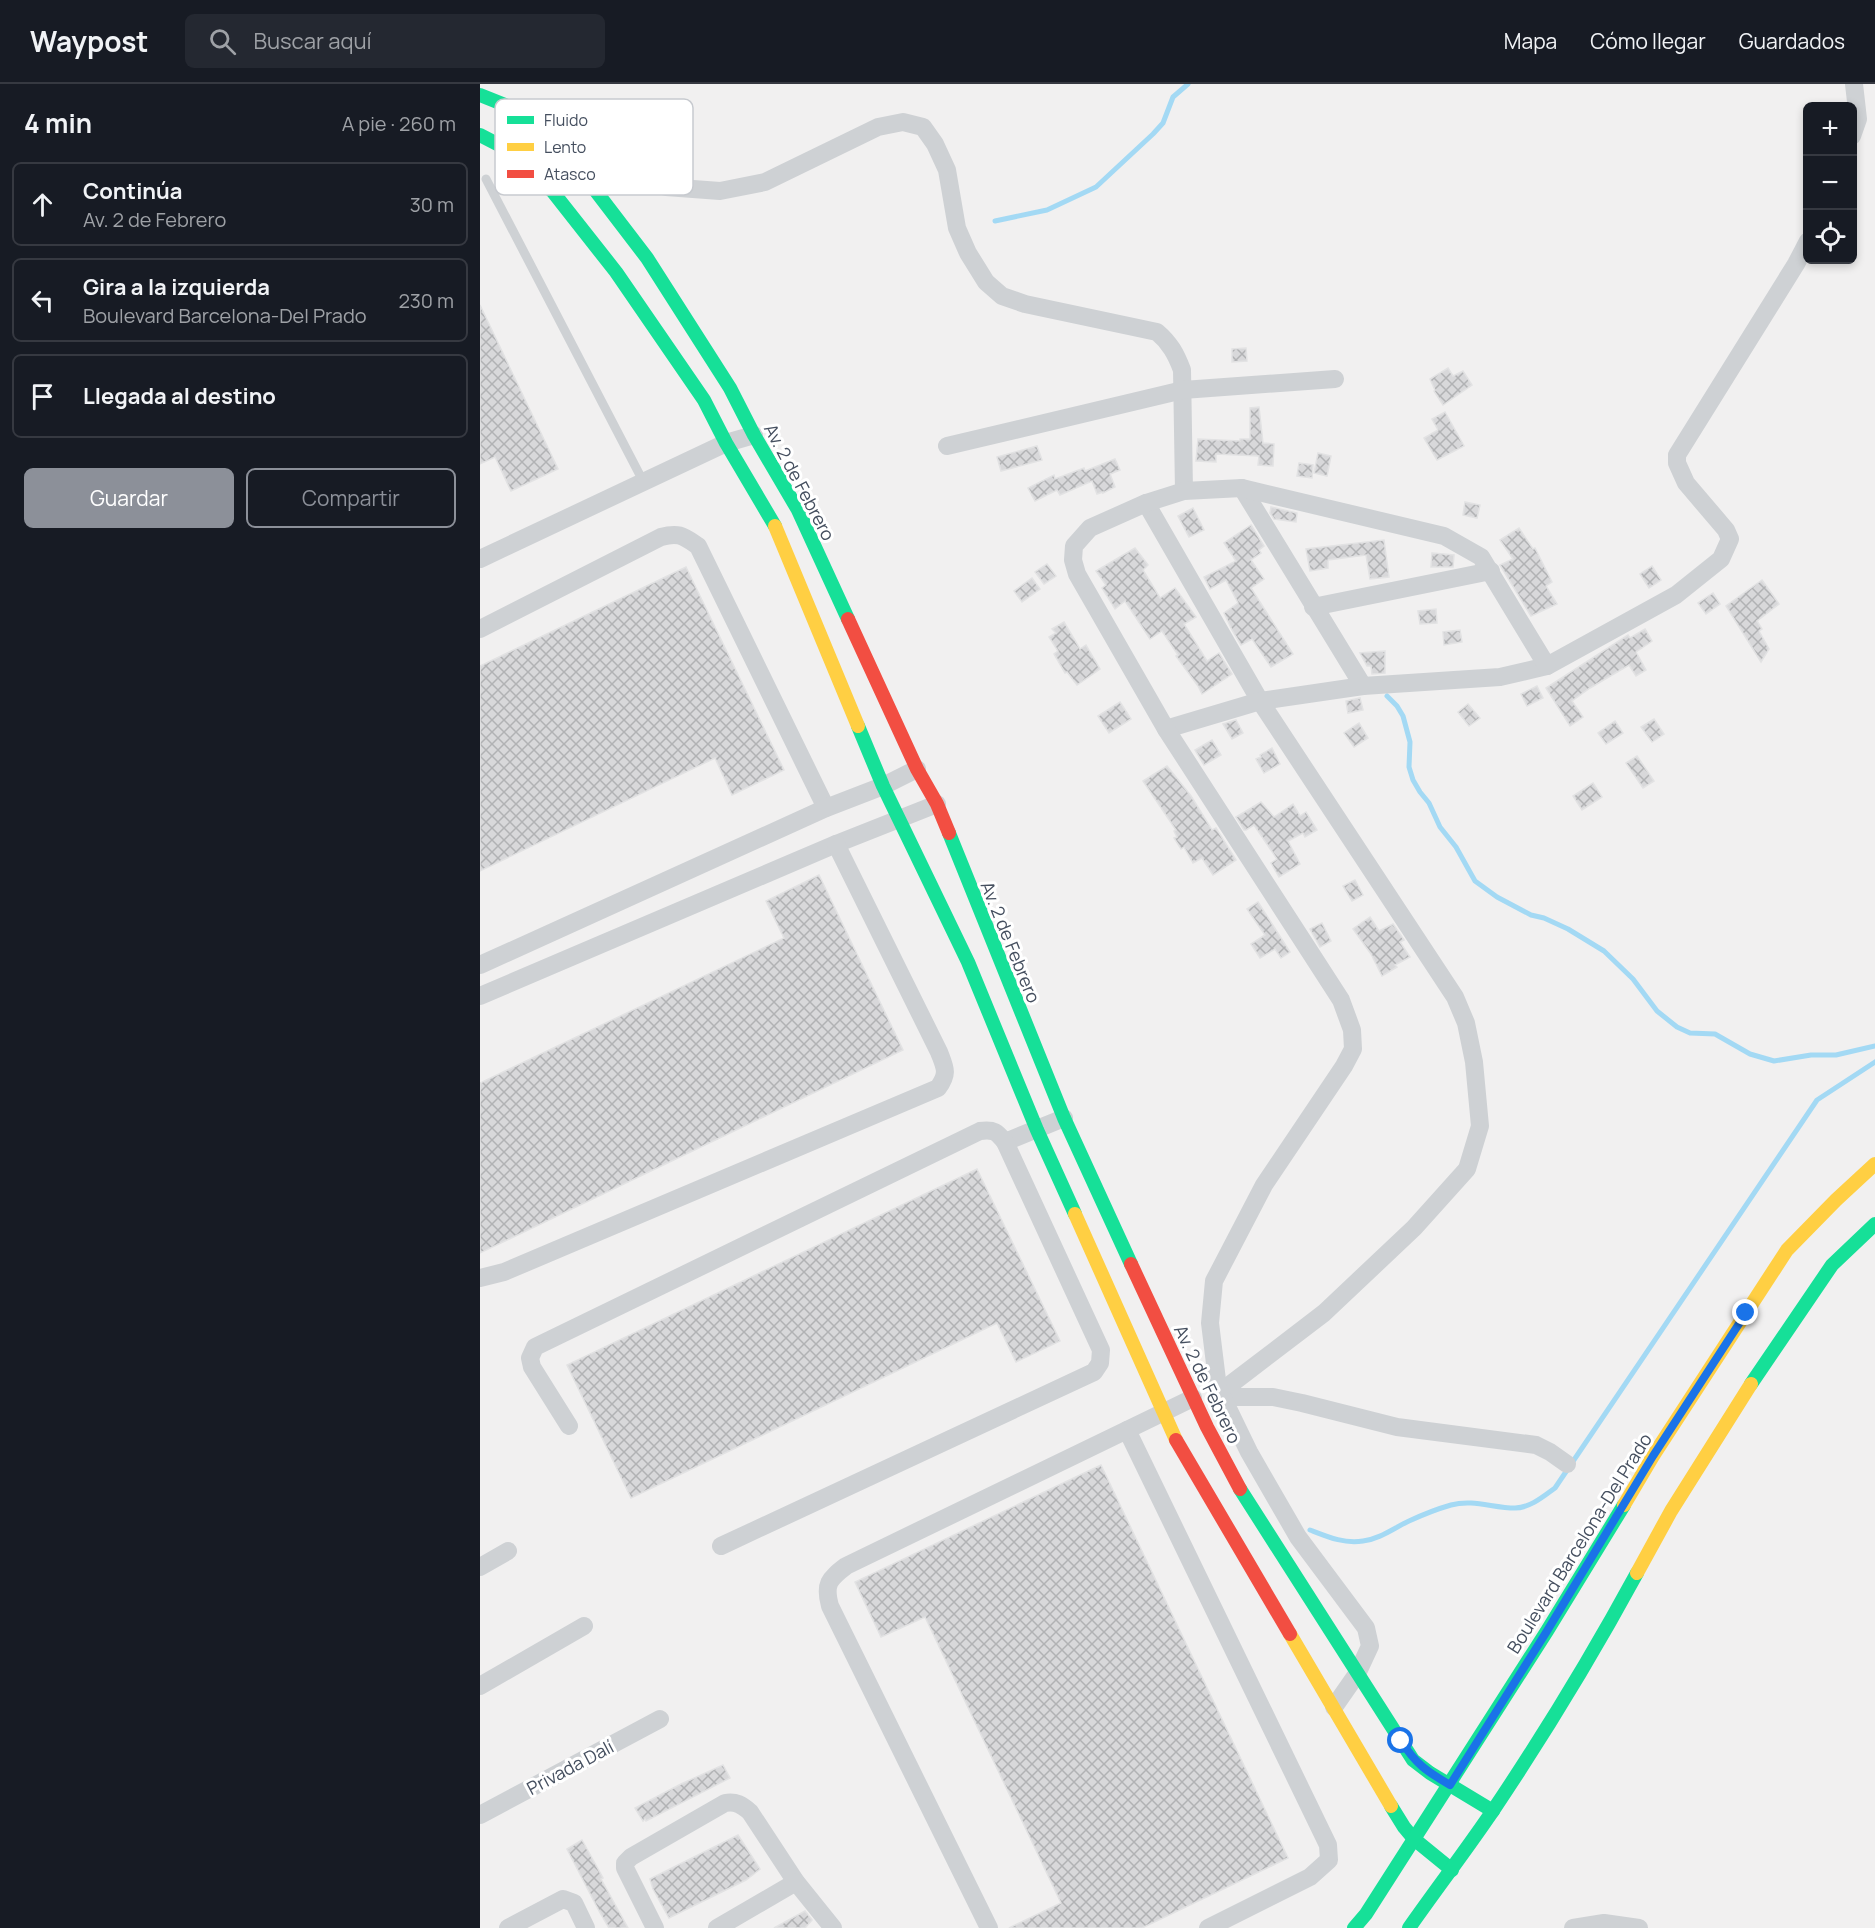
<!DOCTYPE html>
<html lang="es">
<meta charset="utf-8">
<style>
:root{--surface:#171b24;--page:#242831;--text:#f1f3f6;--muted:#9ea1a6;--line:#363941;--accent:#8c9099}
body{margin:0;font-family:Manrope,sans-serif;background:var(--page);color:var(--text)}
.controls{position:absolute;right:18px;top:18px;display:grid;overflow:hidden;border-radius:9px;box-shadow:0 3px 9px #0003}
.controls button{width:54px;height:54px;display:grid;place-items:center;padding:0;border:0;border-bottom:2px solid var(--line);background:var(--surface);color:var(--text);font:30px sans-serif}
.stop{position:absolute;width:18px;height:18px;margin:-14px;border:4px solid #1a73e8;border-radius:50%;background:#fff}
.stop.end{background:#1a73e8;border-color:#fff;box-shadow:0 2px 6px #0008}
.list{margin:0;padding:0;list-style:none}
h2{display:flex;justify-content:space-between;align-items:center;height:78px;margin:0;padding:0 24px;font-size:26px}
h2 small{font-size:20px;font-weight:400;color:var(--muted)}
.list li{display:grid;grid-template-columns:39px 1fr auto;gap:18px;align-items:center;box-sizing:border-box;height:84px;margin:0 12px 12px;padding:0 12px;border:2px solid var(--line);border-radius:9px}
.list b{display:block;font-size:22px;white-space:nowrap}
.list p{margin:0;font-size:20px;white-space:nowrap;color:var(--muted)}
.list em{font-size:20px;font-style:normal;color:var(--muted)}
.actions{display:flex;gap:12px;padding:18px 24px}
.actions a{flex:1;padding:14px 0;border:2px solid var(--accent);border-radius:9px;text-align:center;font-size:21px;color:var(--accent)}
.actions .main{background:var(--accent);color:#fff}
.icon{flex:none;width:33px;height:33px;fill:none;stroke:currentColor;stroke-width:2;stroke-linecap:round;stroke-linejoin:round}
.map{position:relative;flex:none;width:1395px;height:1844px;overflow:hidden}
header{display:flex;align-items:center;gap:36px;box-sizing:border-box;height:84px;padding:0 30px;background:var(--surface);border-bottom:2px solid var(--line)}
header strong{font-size:28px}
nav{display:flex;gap:33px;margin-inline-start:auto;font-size:21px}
.search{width:420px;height:54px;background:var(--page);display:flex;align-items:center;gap:15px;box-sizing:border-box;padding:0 21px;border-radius:9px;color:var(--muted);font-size:22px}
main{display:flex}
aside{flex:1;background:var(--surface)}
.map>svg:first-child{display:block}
</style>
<header>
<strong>Waypost</strong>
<div class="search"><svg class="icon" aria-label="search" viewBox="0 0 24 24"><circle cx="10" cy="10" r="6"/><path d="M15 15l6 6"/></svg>Buscar aquí</div>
<nav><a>Mapa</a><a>Cómo llegar</a><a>Guardados</a></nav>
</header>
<main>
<aside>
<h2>4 min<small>A pie · 260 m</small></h2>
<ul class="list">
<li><svg class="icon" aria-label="ahead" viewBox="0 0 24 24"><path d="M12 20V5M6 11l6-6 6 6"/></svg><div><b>Continúa</b><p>Av. 2 de Febrero</p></div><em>30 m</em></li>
<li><svg class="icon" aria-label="left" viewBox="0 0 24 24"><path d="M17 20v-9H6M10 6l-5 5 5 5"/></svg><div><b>Gira a la izquierda</b><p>Boulevard Barcelona-Del Prado</p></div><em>230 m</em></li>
<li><svg class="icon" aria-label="arrive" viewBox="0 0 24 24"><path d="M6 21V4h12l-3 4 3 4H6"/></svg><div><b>Llegada al destino</b></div></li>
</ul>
<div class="actions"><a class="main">Guardar</a><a>Compartir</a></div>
</aside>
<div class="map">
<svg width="1395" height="1844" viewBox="0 0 1395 1844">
<defs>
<pattern id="building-cross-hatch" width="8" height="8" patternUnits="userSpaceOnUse" patternTransform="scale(1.5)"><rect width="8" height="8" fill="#d8d8da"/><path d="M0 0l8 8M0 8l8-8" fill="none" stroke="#b1b2b4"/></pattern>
</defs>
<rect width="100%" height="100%" fill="#f1f0f0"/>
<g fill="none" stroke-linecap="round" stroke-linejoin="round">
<g stroke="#a3d9f4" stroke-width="5">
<polyline points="515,137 567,126 616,103 673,50 683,39 693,13 708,0"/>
<polyline points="907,612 917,622 923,632 930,658 929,683 933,696 940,708 949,719 960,743 976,763 995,797 1017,813 1051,831 1064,834 1088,845 1124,867 1153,895 1177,927 1197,943 1210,949 1235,950 1270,970 1294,977 1331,971 1356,971 1395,962"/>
<path d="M830 1446C848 1453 864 1460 883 1457 900 1455 914 1444 929 1437 942 1431 957 1425 971 1421 993 1415 1013 1424 1035 1424 1050 1424 1064 1412 1075 1404L1337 1016 1395 978"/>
</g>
</g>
<g fill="url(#building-cross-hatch)" stroke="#e2e2e3" stroke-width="1.5">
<polygon points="0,221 78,385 31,407 15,373 0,380"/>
<polygon points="766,264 767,277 752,278 752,265"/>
<polygon points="968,284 973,292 983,287 992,301 963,321 954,307 955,306 950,295"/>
<polygon points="779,323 783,359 794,360 793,382 778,381 779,372 736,370 736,378 716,377 718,355 760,357 760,355 770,355 770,324"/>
<polygon points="965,328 984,362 957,376 944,354 958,346 952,335"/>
<polygon points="557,362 562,376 521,387 517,373"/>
<polygon points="838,369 851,372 847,392 834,389"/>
<polygon points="635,375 640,386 630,390 635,403 623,409 623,408 617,410 612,397 580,411 577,406 555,417 548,404 574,391 575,395 604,384 605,387"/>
<polygon points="819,379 833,381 832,394 817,392"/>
<polygon points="985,418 1000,421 997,434 983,431"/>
<polygon points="791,423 817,429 816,438 794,435 790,429"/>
<polygon points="713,424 724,446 709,453 698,432"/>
<polygon points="771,441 784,462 779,466 781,469 771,476 784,495 771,504 813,570 791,583 772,555 761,561 752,546 744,529 758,519 746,496 730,505 724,493 756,477 744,459"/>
<polygon points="1039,444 1053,465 1055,464 1072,498 1066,502 1077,520 1051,532 1020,481 1033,475 1020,456"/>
<polygon points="904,456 909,493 890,495 886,471 848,476 848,484 830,487 826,465"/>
<polygon points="655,464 668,481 663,486 680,514 695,504 716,533 704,540 727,577 739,569 752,590 722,610 718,602 696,572 698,571 682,547 670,555 645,517 635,525 622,504 626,501 616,487"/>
<polygon points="952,469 974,471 973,483 951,483"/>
<polygon points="567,480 576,492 564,500 555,488"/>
<polygon points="1172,482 1181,496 1169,504 1160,490"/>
<polygon points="206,483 304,686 252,711 235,674 0,787 0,582"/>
<polygon points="552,494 560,505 542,518 534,507"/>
<polygon points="1282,496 1299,520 1277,537 1282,545 1279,547 1289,565 1281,578 1246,522"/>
<polygon points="1233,509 1240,520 1226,530 1218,519"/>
<polygon points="956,525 957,539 940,540 938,527"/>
<polygon points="584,538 600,565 606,561 620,585 597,601 587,588 585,589 574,570 578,567 569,553 576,549 572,545"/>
<polygon points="1165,545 1172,557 1156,568 1166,586 1156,592 1149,581 1110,604 1092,617 1103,633 1090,642 1066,604 1148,551 1150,554"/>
<polygon points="980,546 982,558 964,561 963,548"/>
<polygon points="905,567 905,589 892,590 891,582 887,582 880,569"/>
<polygon points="1057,602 1063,614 1047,622 1041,610"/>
<polygon points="880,614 883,626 868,629 866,617"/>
<polygon points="640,618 651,635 629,649 618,632"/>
<polygon points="988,620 1000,634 989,642 978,628"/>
<polygon points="1174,635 1184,650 1172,658 1161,643"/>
<polygon points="756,636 763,649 752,655 743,640"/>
<polygon points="1135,637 1143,649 1126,660 1118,649"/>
<polygon points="879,639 888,654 874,663 864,649"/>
<polygon points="732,656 741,671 724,681 715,666"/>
<polygon points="792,664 800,680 784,689 776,675 781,673 780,671"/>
<polygon points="1157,672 1174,697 1163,704 1146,679"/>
<polygon points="687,682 711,712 732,746 736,744 756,776 733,791 722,774 713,779 704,763 701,765 694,754 697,753 694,747 696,746 663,697"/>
<polygon points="1113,699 1122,713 1102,726 1093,712"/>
<polygon points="781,718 794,733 813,720 820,732 826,728 837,746 825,753 823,749 808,757 820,780 799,793 791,779 797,775 774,741 766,746 764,746 756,733"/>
<polygon points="339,791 423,966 0,1169 0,999 304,854 286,817"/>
<polygon points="875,796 883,811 872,817 863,802"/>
<polygon points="778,818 810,868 801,874 795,865 780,874 771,860 785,851 767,825"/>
<polygon points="890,833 899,847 913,840 924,856 920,858 930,873 915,881 917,883 902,892 891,870 873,845"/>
<polygon points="842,839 851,857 840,863 830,845"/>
<polygon points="497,1085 580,1257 536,1278 517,1239 151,1414 87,1281"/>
<polygon points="621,1381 808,1774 662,1844 529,1844 581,1819 445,1533 401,1553 375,1498"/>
<polygon points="243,1681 250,1694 166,1737 165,1735 163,1737 155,1724 201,1700"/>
<polygon points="258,1751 280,1785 266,1796 189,1834 173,1805 170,1795"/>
<polygon points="102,1756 123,1794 121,1795 148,1844 129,1844 119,1827 87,1765"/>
<polygon points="325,1827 332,1836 325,1844 294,1844"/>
</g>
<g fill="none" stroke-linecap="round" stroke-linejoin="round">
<polyline stroke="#ced1d4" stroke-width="9" points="6,95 163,397"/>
<g stroke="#ced1d4" stroke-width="18">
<polyline points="1372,52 1378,35 1374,0"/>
<path d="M186 103 240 107 285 98 398 43 423 38 443 43 455 60 467 86 477 144 488 169 506 198 522 212 545 220 677 248C690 259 696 270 702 286L704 407"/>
<polyline points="467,362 703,306 855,295"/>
<polyline points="762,404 883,602"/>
<polyline points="666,419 780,617 975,913 986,939 994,978 1000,1042 987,1085 934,1144 844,1229 751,1300 748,1306 750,1310 755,1313 793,1313 822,1319 917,1343 1056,1361 1070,1368 1087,1380"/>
<polyline points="0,475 246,359 274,351"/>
<polyline points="833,523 1011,487"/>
<path d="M0 545 181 453C199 448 203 452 218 462L346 724"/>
<polyline points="686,645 780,617 883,602 1020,593 1067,582 1196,511 1241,475 1250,455 1246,446 1206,399 1197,379 1197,371 1316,180 1328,157"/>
<polyline points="0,881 346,724 403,702 437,685"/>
<polyline points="0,912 356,760 457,720"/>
<polyline points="525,1058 584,1034"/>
<path d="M0 1194 24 1188 458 1004C469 989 465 984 459 968L356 760"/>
<path d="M89 1342 52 1283 50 1274 55 1263 500 1047C514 1045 517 1048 525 1058L621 1266 620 1279 614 1288 241 1462"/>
<polyline points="647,1346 848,1761 849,1776 830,1793 728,1844"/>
<polyline points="0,1483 28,1467"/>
<polyline points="0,1602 104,1542"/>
<polyline points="854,1623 877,1590 890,1562 886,1544 818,1453 769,1368 738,1304 730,1239 734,1197 784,1101 864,982 873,965 872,946 861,916 686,645 597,490 593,476 594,462 610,444 666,419 704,407 762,404 964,452 1001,473 1067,582"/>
<polyline points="0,1731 180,1635"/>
<polyline points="28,1844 83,1815 94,1819 106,1844"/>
<path d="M175 1844 145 1784V1779L151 1773 245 1719C256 1717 262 1721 270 1728L316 1798 353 1844"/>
<polyline points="237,1844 316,1798"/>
<path d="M509 1844 350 1522C344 1500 349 1495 366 1482L713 1314"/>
<polyline points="1093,1844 1124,1839 1159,1844"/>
</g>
<g stroke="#16e098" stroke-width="14">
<polyline points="0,11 25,21 71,58 102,89 167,174 250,304 274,351 318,426 368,535"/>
<polyline points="0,51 27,65 73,108 136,188 224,316 246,359 295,442"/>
<polyline points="378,642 403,702 488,878 557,1046 595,1130"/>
<polyline points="469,749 584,1034 651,1180"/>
<polyline points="1271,1300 1352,1181 1395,1140"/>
<polyline points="760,1405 933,1676 950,1689 1013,1727"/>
<polyline points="911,1722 924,1743 934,1755 972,1786"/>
<polyline points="874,1844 886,1830 1067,1547 1144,1421"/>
<path d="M929 1844C957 1804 987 1765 1014 1725 1065 1649 1113 1570 1157 1489"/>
</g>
<g stroke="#ffcf43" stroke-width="14">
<polyline points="295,442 378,642"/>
<polyline points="595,1130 696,1356"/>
<polyline points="1144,1421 1173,1372 1307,1166 1356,1116 1395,1080"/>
<polyline points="1157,1489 1191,1427 1271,1300"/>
<polyline points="810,1550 911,1722"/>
</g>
<g stroke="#f24e42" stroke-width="14">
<polyline points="368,535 437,685 457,720 469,749"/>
<polyline points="651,1180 727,1343 760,1405"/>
<polyline points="696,1356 810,1550"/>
</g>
</g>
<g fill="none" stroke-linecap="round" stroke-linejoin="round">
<path stroke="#1a73e8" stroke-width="8" d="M921 1657C936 1680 946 1687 970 1701L1067 1547 1173 1372 1266 1229"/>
</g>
<g text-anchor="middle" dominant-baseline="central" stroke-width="6" stroke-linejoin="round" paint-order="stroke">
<g font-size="18" fill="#454f5f" stroke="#fff">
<text transform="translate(320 398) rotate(62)">Av. 2 de Febrero</text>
<text transform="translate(531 858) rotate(68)">Av. 2 de Febrero</text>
<text transform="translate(728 1300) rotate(64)">Av. 2 de Febrero</text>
<text transform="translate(1099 1459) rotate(-58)">Boulevard Barcelona-Del Prado</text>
<text transform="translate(90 1683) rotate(-28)">Privada Dalí</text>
</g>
</g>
<rect x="15" y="15" width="198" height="96" rx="9" fill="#fff" stroke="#c7cacf" stroke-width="1.5"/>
<rect x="27" y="32" width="27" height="8" fill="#16e098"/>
<rect x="27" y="59" width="27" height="8" fill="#ffcf43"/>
<rect x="27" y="86" width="27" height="8" fill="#f24e42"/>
<g font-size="16" fill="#454f5f">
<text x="64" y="42">Fluido</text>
<text x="64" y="69">Lento</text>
<text x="64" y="96">Atasco</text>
</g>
</svg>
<div class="controls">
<button>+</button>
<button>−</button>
<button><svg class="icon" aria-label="locate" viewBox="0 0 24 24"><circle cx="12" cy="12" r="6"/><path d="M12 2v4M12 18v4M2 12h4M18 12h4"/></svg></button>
</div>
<div class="stop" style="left:921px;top:1657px"></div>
<div class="stop end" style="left:1266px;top:1229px"></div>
</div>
</main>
